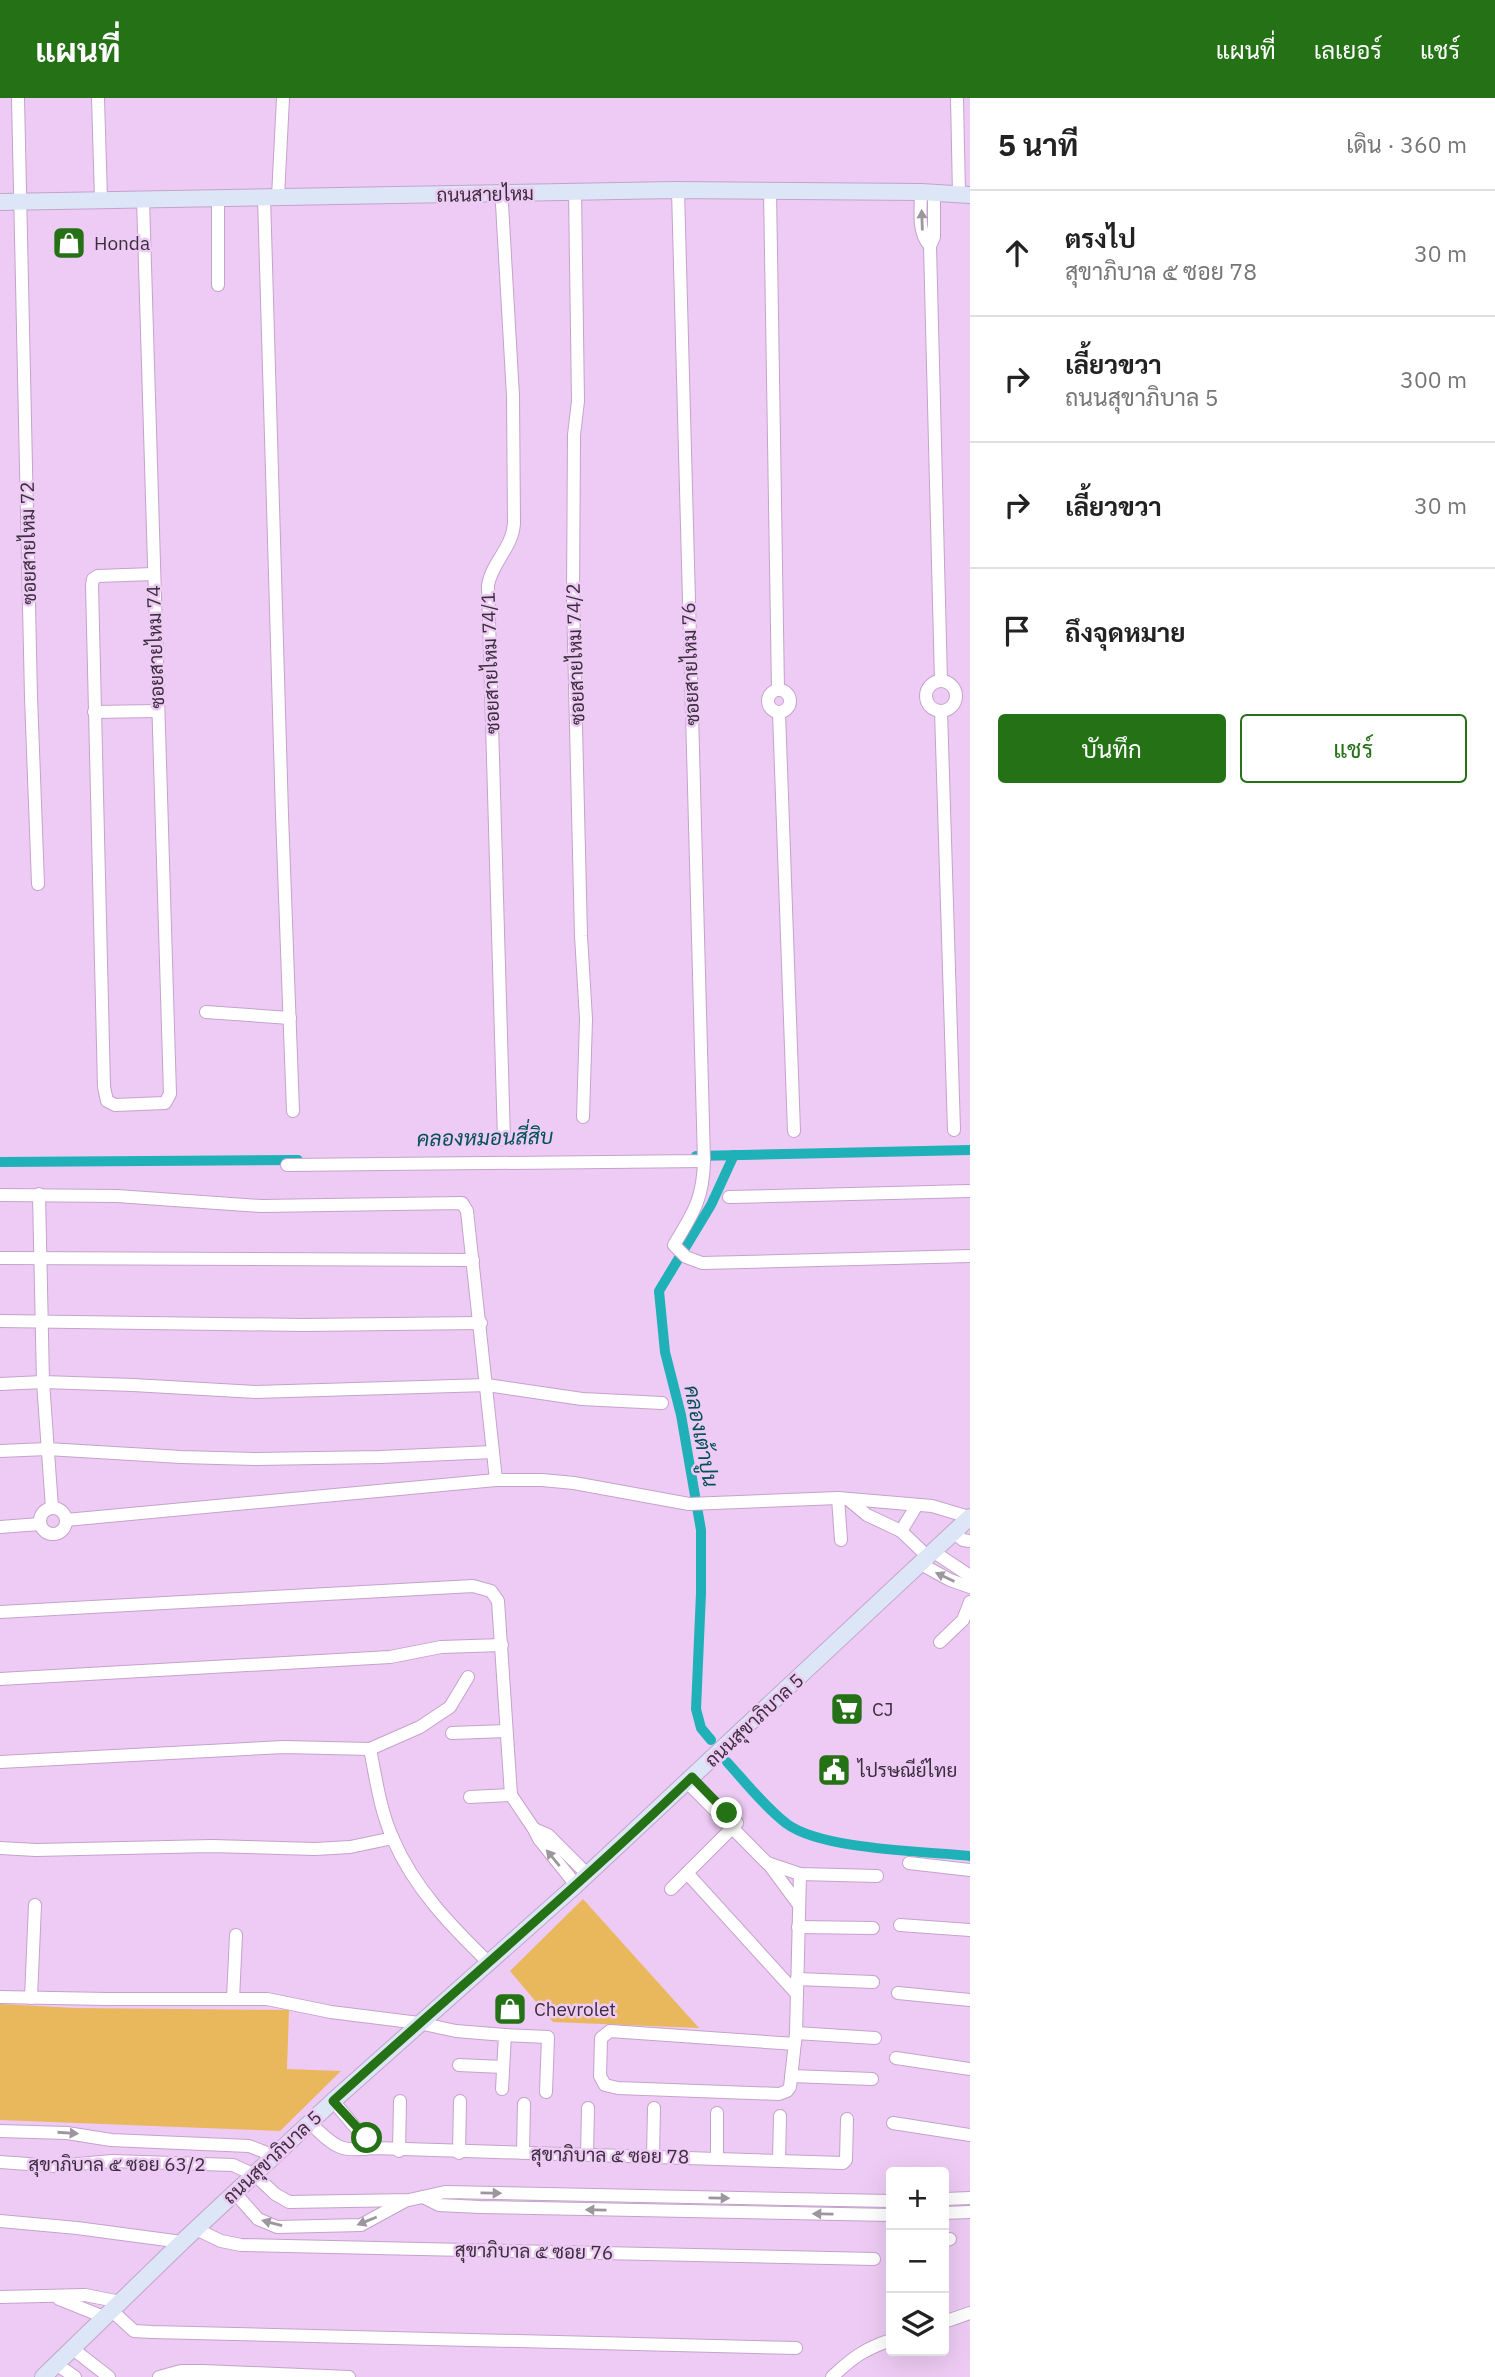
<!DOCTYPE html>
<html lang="th">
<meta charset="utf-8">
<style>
:root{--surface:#fff;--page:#f6f6f6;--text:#222;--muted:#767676;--line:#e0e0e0;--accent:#247116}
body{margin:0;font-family:"IBM Plex Sans",Sarabun,sans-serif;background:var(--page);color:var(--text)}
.controls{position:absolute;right:21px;bottom:21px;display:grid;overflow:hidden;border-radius:7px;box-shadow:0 7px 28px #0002}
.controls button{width:63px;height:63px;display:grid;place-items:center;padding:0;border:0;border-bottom:2px solid var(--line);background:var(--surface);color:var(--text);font:35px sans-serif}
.stop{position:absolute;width:21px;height:21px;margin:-16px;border:5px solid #247116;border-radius:50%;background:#fff}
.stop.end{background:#247116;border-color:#fff;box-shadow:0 2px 7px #0008}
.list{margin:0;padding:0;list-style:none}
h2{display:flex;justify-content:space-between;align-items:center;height:91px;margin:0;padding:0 28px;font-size:30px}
h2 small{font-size:23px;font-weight:400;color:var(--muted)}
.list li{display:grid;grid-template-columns:46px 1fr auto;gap:21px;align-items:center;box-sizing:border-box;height:126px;padding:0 28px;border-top:2px solid var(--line)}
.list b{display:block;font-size:26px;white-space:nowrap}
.list p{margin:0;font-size:23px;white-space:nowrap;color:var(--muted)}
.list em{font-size:23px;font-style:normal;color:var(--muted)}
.actions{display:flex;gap:14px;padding:21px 28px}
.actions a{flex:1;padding:16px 0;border:2px solid var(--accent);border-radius:7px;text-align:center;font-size:24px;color:var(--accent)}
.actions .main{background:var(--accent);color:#fff}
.icon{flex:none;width:38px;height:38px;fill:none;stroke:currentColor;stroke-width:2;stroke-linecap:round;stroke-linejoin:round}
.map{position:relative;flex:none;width:970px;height:2279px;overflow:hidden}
header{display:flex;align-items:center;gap:42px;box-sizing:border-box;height:98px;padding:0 35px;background:var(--accent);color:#fff}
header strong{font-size:33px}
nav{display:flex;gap:38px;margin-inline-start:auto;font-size:24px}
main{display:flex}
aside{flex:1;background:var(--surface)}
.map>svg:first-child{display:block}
</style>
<header>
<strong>แผนที่</strong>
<nav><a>แผนที่</a><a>เลเยอร์</a><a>แชร์</a></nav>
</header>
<main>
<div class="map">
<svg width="970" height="2279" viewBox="0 0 970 2279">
<rect width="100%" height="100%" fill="#eecbf4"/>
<g fill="#e9b85d">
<polygon points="583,1801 699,1930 553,1924 510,1873"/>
<polygon points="0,1906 76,1910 289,1912 287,1971 341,1973 280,2033 0,2022"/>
</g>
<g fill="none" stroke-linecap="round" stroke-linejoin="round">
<g stroke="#1fb0b8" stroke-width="10">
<polyline points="696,1058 970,1052"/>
<polyline points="0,1064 298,1062"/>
<polyline points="711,1642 701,1630 696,1611 701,1495 701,1432 681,1317 665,1254 659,1193 711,1107 734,1057"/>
<path d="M727 1664C746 1685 765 1709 787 1726 823 1752 923 1753 970 1758"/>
</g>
<defs>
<g id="minor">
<polyline points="18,0 31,599 38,786"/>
<polyline points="98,0 101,101"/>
<polyline points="957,0 959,97"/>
<polyline points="770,92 778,592"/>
<polyline points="575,94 578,303 574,337 573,502 581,838 586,921 583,1019"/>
<path d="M921 94C921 112 917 134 930 148"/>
<polyline points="934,94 934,139 930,148 941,583"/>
<path d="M503 95 502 106 513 298 514 425C513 449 492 464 488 487L504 1042"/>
<polyline points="264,99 282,717 293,1013"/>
<polyline points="278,99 283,0"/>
<polyline points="143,101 170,996 165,1005 115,1007 107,1003 104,989 92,487 93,481 98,478 153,476"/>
<polyline points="218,187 218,100"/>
<circle cx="941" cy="598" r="15"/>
<circle cx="779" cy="603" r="11"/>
<polyline points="941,613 954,1032"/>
<polyline points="94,614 157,613"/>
<polyline points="779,615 794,1033"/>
<polyline points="206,914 290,920"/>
<path d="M704 1063C703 1102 693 1115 674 1147L686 1159 702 1165 970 1158"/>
<polyline points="287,1067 704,1063 678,92"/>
<polyline points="39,1096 43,1284 52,1410"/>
<polyline points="0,1097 117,1098 261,1108 462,1105 467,1113 496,1382"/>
<polyline points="729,1099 970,1093"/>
<polyline points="0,1160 473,1162"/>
<polyline points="0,1223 303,1227 481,1225"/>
<polyline points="0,1286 43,1284 133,1287 256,1294 487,1287 582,1301 662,1305"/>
<polyline points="0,1353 47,1351 181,1359 255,1361 380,1359 493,1354"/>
<polyline points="838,1400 841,1442"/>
<polyline points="849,1402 867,1417 901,1433 928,1459"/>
<circle cx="53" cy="1423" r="13"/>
<polyline points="66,1422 496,1382 542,1382 574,1385 689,1406 838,1400 932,1408 969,1419"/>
<polyline points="0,1429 40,1426"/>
<polyline points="901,1433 917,1407"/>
<polyline points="953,1434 963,1442 970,1443"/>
<polyline points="934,1454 970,1478"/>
<polyline points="921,1466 950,1482 970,1489"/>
<polyline points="0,1514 473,1488 491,1493 498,1503 511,1697 534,1731 539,1741 576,1787"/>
<polyline points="940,1544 963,1522 970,1504"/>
<polyline points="0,1581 390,1559 441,1549 502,1547"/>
<polyline points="452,1635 506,1633"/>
<polyline points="370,1651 420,1629 450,1609 468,1579"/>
<path d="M0 1664 284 1649 370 1651C376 1681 380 1712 393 1741 414 1790 451 1828 489 1865"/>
<polyline points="687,1684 767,1765 800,1776 877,1778"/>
<polyline points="470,1699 511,1697"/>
<polyline points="534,1731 548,1737 587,1776"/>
<polyline points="0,1750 36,1752 212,1748 315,1751 350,1749 393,1740"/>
<polyline points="768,1765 799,1807"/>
<polyline points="909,1765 970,1772"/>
<polyline points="687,1775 796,1895"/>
<polyline points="671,1791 737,1725"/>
<polyline points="900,1827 970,1832"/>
<polyline points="798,1829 873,1830"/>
<polyline points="797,1881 873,1884"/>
<polyline points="898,1895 970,1902"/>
<polyline points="0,1899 107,1901 267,1901 331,1914 419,1925 456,1933 505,1937 502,1991"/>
<polyline points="31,1900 35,1807"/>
<polyline points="233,1901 236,1837"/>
<polyline points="796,1935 875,1940"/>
<polyline points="505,1937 548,1939 546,1994"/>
<polyline points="795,1946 610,1933 601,1940 600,1978 605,1987 618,1990 779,1996 787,1993 790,1989 796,1935 800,1776"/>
<polyline points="896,1960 970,1971"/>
<polyline points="459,1967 503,1969"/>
<polyline points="791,1978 872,1981"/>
<polyline points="333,2003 373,2050"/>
<polyline points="717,2015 717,2060"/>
<path d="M310 2025C334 2048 339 2055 373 2050L843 2065 846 2062 847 2021"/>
<polyline points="893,2025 970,2037"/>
<polyline points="0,2033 67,2035 111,2042 249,2048 275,2058"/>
<polyline points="399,2053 400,2003"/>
<polyline points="459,2055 460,2003"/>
<polyline points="523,2055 524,2006"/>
<polyline points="587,2056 588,2010"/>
<polyline points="653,2058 654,2010"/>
<polyline points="779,2062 780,2018"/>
<polyline points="0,2064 56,2068 112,2063 233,2067 255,2077 275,2096 289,2104 409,2102 445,2094 891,2103"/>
<polyline points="235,2095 258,2121 277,2129 361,2127 405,2103"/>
<polyline points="423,2099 439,2107 480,2109 891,2117"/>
<polyline points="944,2101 970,2100"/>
<polyline points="944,2115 970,2114"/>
<polyline points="0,2123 77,2130 182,2144"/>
<polyline points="196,2131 221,2143 241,2147 874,2161"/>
<polyline points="944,2143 950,2141"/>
<polyline points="0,2199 85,2197 121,2204"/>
<polyline points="59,2201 104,2219"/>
<polyline points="111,2212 134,2233 152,2234 796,2250"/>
<polyline points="944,2224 970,2215"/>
<polyline points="73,2251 109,2279"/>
<polyline points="56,2266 75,2279"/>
<polyline points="159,2279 181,2273 203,2273 349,2279"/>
<path d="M832 2279C852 2260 864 2251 891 2242"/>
</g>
<g id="secondary">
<polyline points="0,104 674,92 921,94 970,97"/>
<polyline points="43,2279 182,2144 333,2003 576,1787 970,1419"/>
</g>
</defs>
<use href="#minor" stroke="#c4a3ca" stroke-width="14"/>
<use href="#secondary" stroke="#c4a3ca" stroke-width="18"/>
<use href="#minor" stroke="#fff" stroke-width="12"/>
<use href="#secondary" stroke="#dce6f7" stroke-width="16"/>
</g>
<defs><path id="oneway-solid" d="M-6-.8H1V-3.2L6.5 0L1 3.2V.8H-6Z" transform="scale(1.75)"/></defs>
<g fill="#9d969e">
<use href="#oneway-solid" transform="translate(922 122) rotate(-92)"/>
<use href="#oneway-solid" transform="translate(945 1479) rotate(-155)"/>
<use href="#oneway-solid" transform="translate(553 1760) rotate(-129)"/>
<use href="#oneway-solid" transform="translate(68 2035) rotate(4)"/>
<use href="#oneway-solid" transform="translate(491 2095) rotate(1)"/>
<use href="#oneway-solid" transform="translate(719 2100) rotate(1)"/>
<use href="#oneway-solid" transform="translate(596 2112) rotate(-179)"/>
<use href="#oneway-solid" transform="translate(823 2116) rotate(-179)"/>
<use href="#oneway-solid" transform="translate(367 2123) rotate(158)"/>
<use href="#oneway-solid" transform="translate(272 2125) rotate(-165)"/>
</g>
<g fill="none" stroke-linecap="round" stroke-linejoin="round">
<path stroke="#247116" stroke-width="9" d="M367 2040 333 2003C453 1894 576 1791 692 1679L727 1715"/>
</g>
<defs>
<symbol id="shop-square" viewBox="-11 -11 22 22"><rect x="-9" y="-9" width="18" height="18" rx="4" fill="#247116" stroke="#eecbf4"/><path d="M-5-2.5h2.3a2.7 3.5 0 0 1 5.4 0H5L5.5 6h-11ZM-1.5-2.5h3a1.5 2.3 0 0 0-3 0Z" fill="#fff"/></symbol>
<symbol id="supermarket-square" viewBox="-11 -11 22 22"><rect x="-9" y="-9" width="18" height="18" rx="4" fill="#247116" stroke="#eecbf4"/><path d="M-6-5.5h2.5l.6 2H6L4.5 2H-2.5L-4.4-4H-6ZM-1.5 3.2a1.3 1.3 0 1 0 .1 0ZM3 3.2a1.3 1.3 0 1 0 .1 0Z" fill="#fff"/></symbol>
<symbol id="civic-square" viewBox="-11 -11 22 22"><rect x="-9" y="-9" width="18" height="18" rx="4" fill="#247116" stroke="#eecbf4"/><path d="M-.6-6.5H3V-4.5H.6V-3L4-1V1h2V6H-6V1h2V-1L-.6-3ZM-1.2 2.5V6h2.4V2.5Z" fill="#fff"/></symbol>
</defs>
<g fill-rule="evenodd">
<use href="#shop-square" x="50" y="126" width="38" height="38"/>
<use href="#supermarket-square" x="828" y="1592" width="38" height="38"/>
<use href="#civic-square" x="815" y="1653" width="38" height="38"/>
<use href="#shop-square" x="491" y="1892" width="38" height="38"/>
</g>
<g text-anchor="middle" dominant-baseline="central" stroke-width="5" stroke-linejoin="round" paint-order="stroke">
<g font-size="19" fill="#3b2e3e" stroke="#eecbf4">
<text transform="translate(485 96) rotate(-1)">ถนนสายไหม</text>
<text transform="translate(28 445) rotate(-91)">ซอยสายไหม 72</text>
<text transform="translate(155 549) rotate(-92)">ซอยสายไหม 74</text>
<text transform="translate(575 556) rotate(-92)">ซอยสายไหม 74/2</text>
<text transform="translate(490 565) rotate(-92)">ซอยสายไหม 74/1</text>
<text transform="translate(690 566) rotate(-92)">ซอยสายไหม 76</text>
<text transform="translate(754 1622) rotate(-43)">ถนนสุขาภิบาล 5</text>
<text transform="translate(610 2057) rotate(1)">สุขาภิบาล ๕ ซอย 78</text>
<text transform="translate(272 2059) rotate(-43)">ถนนสุขาภิบาล 5</text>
<text x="117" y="2066">สุขาภิบาล ๕ ซอย 63/2</text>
<text transform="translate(534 2153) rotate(1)">สุขาภิบาล ๕ ซอย 76</text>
</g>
<g font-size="19" fill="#3b2e3e" stroke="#eecbf4" text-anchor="start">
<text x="94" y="145">Honda</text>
<text x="872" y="1611">CJ</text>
<text x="858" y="1672">ไปรษณีย์ไทย</text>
<text x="534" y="1911">Chevrolet</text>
</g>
<g font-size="21" font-style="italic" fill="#005156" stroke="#eecbf4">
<text transform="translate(485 1039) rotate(-1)">คลองหมอนสี่สิบ</text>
<text transform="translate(702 1338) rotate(79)">คลองเต้าปูน</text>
</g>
</g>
</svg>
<div class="controls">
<button>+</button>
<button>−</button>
<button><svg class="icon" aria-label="layers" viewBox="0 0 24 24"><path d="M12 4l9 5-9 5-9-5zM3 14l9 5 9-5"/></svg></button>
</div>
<div class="stop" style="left:367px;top:2040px"></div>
<div class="stop end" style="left:727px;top:1715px"></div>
</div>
<aside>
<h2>5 นาที<small>เดิน · 360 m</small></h2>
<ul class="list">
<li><svg class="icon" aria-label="ahead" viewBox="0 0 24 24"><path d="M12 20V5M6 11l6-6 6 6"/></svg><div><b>ตรงไป</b><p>สุขาภิบาล ๕ ซอย 78</p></div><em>30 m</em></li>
<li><svg class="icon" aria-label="right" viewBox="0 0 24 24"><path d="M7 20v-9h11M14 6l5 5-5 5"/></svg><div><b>เลี้ยวขวา</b><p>ถนนสุขาภิบาล 5</p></div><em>300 m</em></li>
<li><svg class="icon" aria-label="right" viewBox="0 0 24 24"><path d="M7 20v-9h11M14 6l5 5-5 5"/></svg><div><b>เลี้ยวขวา</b></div><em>30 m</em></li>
<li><svg class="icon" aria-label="arrive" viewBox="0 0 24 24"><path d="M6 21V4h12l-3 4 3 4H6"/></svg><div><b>ถึงจุดหมาย</b></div></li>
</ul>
<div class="actions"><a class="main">บันทึก</a><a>แชร์</a></div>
</aside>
</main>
